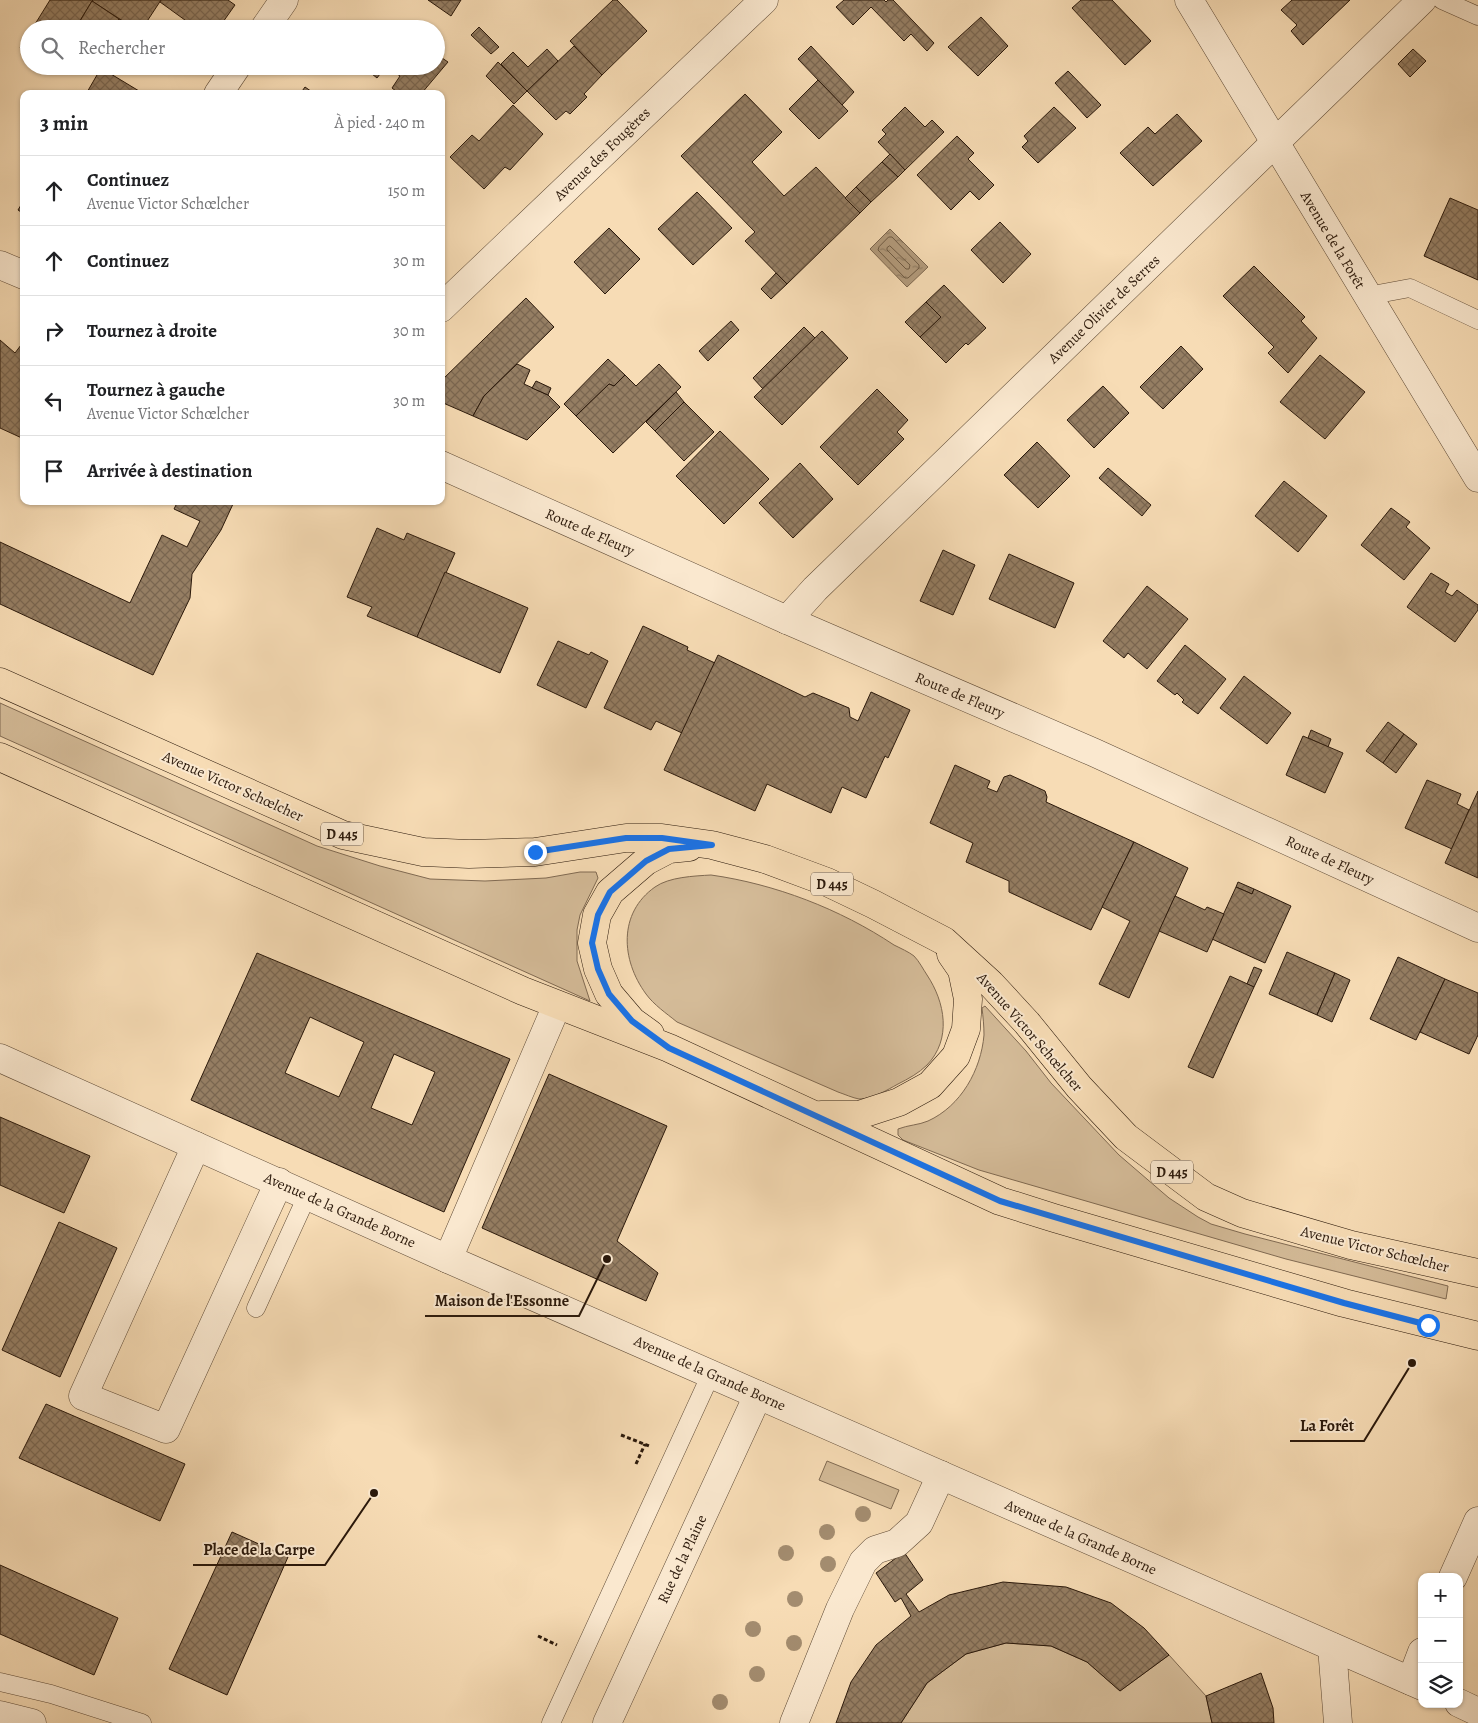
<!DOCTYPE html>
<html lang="fr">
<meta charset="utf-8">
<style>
:root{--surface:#fff;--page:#f2f2f2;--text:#202124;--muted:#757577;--line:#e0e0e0}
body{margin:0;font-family:Alegreya,serif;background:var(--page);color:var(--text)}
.controls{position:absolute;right:15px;bottom:15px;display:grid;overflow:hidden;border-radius:10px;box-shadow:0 1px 4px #0004}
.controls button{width:45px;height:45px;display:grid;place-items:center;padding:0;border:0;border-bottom:1px solid var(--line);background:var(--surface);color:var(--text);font:25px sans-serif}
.stop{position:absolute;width:15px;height:15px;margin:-11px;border:4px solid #1a73e8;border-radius:50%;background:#fff}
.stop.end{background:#1a73e8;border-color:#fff;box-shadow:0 1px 5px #0008}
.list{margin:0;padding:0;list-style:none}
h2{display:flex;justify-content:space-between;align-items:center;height:65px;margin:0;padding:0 20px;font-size:21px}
h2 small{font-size:16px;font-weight:400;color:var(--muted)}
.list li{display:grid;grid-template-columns:32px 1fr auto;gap:15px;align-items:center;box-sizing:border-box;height:70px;padding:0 20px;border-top:1px solid var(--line)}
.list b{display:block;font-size:19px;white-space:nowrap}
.list p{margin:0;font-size:16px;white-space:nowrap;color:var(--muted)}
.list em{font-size:16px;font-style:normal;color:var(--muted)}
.icon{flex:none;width:28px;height:28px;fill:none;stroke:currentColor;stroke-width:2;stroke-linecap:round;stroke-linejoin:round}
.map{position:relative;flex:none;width:1478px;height:1723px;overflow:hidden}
.search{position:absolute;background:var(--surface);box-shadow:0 1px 4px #0004;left:20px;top:20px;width:425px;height:55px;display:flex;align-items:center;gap:12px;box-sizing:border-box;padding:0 18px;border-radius:28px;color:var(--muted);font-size:19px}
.panel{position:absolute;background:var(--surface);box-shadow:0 1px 4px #0004;left:20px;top:90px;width:425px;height:415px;border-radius:10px}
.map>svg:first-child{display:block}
</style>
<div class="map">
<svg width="1478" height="1723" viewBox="0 0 1478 1723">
<defs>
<pattern id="water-ripples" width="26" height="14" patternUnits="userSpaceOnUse" patternTransform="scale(1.25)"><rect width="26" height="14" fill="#b29a7b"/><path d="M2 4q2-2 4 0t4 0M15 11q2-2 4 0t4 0" fill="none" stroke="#917d63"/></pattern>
<pattern id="building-cross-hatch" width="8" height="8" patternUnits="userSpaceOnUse" patternTransform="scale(1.25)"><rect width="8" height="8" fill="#957e63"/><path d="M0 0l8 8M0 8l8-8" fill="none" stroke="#7a6650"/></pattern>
</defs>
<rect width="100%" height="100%" fill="#f7dcb5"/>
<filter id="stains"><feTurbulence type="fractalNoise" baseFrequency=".004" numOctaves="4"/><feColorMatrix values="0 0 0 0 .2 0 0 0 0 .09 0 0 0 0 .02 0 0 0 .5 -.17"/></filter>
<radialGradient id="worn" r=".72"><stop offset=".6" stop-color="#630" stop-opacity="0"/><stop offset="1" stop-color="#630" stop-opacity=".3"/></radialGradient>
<g fill="#d4bb98" stroke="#806a52">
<polygon points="0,703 317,846 380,866 430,879 485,881 546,878 580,872 596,872 598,878 580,915 577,930 577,961 590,1001 0,736"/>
<path d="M711 875C775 884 840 909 894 945 900 948 909 952 914 956 919 961 923 969 927 975 945 1002 952 1039 927 1065 919 1073 908 1079 898 1084 887 1090 873 1099 859 1099 853 1098 844 1094 838 1092L677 1022C666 1013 654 1005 646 994 621 960 618 913 655 887 669 877 694 876 711 875Z"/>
<path d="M985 1006 1026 1051 1051 1083 1119 1155 1169 1198 1198 1217 1211 1224 1245 1234 1448 1286 1446 1299 1286 1259 979 1170 903 1140 898 1135V1129C908 1125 919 1125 928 1121 961 1106 981 1070 984 1035 984 1026 983 1016 982 1008Z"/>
<polygon points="827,1461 899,1490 891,1509 819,1480"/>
<polygon points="1006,1643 1051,1646 1087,1662 1120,1691 1169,1655 1206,1696 1212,1723 901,1723 927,1683 966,1654"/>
</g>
<polygon fill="url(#water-ripples)" stroke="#7c664e" points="890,229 928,267 907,287 870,249"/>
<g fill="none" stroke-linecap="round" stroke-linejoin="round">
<g stroke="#6e5a43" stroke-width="1">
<polygon points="889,237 892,237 919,265 919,268 908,278 905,278 878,250 879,247"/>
<polygon points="890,246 910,265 909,269 906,269 887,250 887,248"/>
</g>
</g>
<g fill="url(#building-cross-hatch)" stroke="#2b190b" fill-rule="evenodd">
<polygon points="50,0 90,0 92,1 75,29 32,29"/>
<polygon points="93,0 161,0 142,29 135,29 92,1"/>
<polygon points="161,0 228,0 235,5 218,29 208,29 200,23 196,28 160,2"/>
<polygon points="428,0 461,0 451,16"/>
<polygon points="613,0 617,0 647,31 602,75 570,41"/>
<polygon points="844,0 884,0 886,2 888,0 893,0 934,43 927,51 911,34 904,41 871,7 853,25 836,7"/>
<polygon points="1081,0 1112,0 1151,41 1125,65 1072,8"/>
<polygon points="1292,0 1350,0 1303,45 1291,31 1297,25 1281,10"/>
<polygon points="92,1 119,19 113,29 93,29 80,21"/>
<polygon points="981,17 1008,46 978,76 948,47"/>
<polygon points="119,19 128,24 125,29 114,28"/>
<polygon points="479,27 499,47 491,54 471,35"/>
<polygon points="29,34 29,53 20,48"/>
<polygon points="574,46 602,75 584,94 587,97 570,114 566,111 556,120 527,91"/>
<polygon points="811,46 854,92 842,105 798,59"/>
<polygon points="547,49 558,61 527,91 501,64 513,52 528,67"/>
<polygon points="1413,49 1426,61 1410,77 1398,64"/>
<polygon points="436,54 448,62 421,94 400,94 392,88 400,76 386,66 436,66"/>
<polygon points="498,62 527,91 514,104 486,76"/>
<polygon points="362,66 386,66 377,78"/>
<polygon points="101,68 144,94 86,94"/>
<polygon points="1068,71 1101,105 1087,118 1055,83"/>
<polygon points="818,80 848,111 819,139 789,109"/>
<polygon points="305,87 315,94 300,94"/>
<polygon points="745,94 782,132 752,162 784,196 816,167 860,213 787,284 745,241 755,232 681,156"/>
<polygon points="513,105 543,134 510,170 505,167 484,189 450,157 472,135 479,141"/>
<polygon points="905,107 925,127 932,120 944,132 905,170 878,142 886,134 882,130"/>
<polygon points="1054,107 1076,128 1038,163 1022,147 1028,141 1024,136"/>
<polygon points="1177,114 1202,141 1153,186 1120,153 1148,127 1155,134"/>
<polygon points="957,136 974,153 968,159 994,185 979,200 970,191 951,210 917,175"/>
<polygon points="890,154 905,170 898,177 882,162"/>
<polygon points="882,162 898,177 871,202 856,187"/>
<polygon points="856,187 871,202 860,213 845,198"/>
<polygon points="697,192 732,228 693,265 658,229"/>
<polygon points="1450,198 1478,210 1478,280 1424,256"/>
<polygon points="24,200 24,214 18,210"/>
<polygon points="1000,222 1031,254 1003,283 971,250"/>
<polygon points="609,228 640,259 605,294 574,262"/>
<polygon points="1254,266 1305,317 1301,321 1317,338 1288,373 1268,353 1274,347 1223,296"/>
<polygon points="776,273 787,284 771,299 761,289"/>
<polygon points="944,285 986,328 968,345 966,343 946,363 920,337 941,317 926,302"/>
<polygon points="526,298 554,327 484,396 473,416 441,402 441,381"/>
<polygon points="926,302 941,317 920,337 905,322"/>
<polygon points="731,321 739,330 708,361 699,351"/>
<polygon points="804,327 815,338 763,389 753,378"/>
<polygon points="822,331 848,358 782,425 754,397"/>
<polygon points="0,340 15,353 21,345 24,346 24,439 0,428"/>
<polygon points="1181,346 1203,369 1163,409 1140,387"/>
<polygon points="1320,355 1365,392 1325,439 1280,402"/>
<polygon points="608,359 625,375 614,386 609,384 576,416 564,404"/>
<polygon points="517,364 530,370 524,384 548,395 560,407 527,440 473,416 484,396"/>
<polygon points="659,364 681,387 613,453 576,416 609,384 614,386 625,375 636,386"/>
<polygon points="536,381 551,388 548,395 532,388"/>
<polygon points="1103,386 1129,413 1094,448 1067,420"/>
<polygon points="877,389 908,420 897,432 904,439 858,485 820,447"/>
<polygon points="676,392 684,402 655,431 646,422"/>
<polygon points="684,402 714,432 684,461 655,431"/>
<polygon points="720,431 769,479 724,524 676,476"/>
<polygon points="1037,442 1070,476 1038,508 1004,475"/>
<polygon points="800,463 833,499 793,538 759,503"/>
<polygon points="1108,468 1151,505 1142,516 1099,478"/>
<polygon points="1284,481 1327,516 1298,552 1255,516"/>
<polygon points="178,501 228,501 233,504 221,530 192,574 190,598 153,675 0,604 0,542 130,603 162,535 187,547 200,521 174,509"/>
<polygon points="1391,508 1410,522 1406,527 1430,548 1404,580 1361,545"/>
<polygon points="377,528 404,540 407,533 455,553 417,637 367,616 372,607 347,597"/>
<polygon points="943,550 975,565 953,615 920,601"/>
<polygon points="1009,554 1074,583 1055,628 989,599"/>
<polygon points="445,572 528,608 500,673 417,637"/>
<polygon points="1431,573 1449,584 1445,592 1452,596 1457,590 1478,605 1478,610 1455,642 1407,607"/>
<polygon points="1147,586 1188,619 1147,669 1128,653 1124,658 1103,641"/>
<polygon points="643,626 688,647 687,650 715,663 682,733 656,721 651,730 604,708"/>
<polygon points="558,641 589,655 591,652 608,661 586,708 537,685"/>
<polygon points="1185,645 1226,679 1198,714 1182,702 1184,700 1177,693 1175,695 1157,681"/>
<polygon points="718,655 805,697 813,693 849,708 850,717 858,721 871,692 910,710 888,758 885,756 866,798 842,787 831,813 767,784 755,811 664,770"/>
<polygon points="1244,676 1291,713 1267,744 1220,708"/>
<polygon points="1388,722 1404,734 1383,763 1366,751"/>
<polygon points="1311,730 1331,739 1328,747 1308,738"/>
<polygon points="1404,734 1417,744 1396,773 1383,763"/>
<polygon points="1303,736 1343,753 1325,793 1286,775"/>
<polygon points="955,765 990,781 987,788 997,792 1004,777 1010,775 1045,791 1047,797 1046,802 1134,842 1091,930 1009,892 1009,881 966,862 973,843 930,823"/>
<polygon points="1427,780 1461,794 1457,804 1469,810 1452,849 1405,828"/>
<polygon points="1478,791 1478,878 1445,863"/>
<polygon points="1134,842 1188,868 1129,998 1099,984 1130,921 1102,907"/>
<polygon points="1238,882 1254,889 1252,894 1236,887"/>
<polygon points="1236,887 1252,894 1254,889 1291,906 1265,963 1212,939"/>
<polygon points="1175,896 1205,910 1207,907 1224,914 1207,952 1159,931"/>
<polygon points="1287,952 1335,973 1317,1015 1269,994"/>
<path d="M257 953 510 1059 444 1212 191 1100ZM310 1017 364 1042 339 1097 285 1073ZM394 1054 435 1072 412 1125 371 1108Z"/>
<polygon points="1398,957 1445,979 1416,1040 1370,1019"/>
<polygon points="1254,967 1262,970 1254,987 1247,984"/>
<polygon points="1335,973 1350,980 1332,1022 1317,1015"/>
<polygon points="1230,976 1254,987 1213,1078 1188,1067"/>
<polygon points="1445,979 1478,993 1478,1035 1469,1054 1420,1032"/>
<polygon points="549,1074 667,1126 617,1241 658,1273 646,1301 482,1228"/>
<polygon points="0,1117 90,1156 64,1213 0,1185"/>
<polygon points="59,1222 117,1248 60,1377 2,1350"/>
<polygon points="46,1404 185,1464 160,1521 19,1458"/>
<polygon points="232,1532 288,1557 227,1695 169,1669"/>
<polygon points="904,1552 923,1580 906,1594 919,1612 949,1595 1003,1582 1066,1587 1111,1603 1144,1628 1169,1655 1120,1691 1087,1662 1051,1646 1006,1643 966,1654 927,1683 901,1723 836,1723 851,1682 876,1645 911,1616 901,1598 895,1602 876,1573"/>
<polygon points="0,1565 118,1618 94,1675 0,1634"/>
<polygon points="1261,1673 1273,1708 1274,1723 1212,1723 1206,1696"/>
</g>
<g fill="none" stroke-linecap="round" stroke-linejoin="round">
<defs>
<g id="lane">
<polyline points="1442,0 1478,16"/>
<polyline points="1367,296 1410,288 1478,320"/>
<polyline points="256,1308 307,1196"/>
<polyline points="0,1682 51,1694 142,1723"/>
<polyline points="551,1723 711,1374"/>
</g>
<g id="street">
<polyline points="1189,0 1478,478"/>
<polyline points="264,29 284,0"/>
<polyline points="218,94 237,66"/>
<polyline points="0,265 24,275"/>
<polyline points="441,308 764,0"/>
<polyline points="441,465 787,620 1093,752 1478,928"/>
<polyline points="787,620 815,589 1422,0"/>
<polyline points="0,1058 448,1259 1422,1686"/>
<polyline points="196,1146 83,1396 166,1429 279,1182"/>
<polyline points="448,1259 557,1005"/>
<polyline points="1453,1577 1478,1521"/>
<polyline points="1332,1647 1338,1723"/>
<polyline points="1411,1681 1422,1652"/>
<polyline points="1459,1703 1478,1712"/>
<polyline points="0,1715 32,1723"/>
<polyline points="607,1723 758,1395"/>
<polyline points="794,1723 840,1609 863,1562 875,1550 897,1543 919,1523 941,1475"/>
</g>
<g id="primary">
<polyline points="0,682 343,835 423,852 469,854 535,852 626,838 662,838 712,845 765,859 827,882 873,904 944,941 991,984 1027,1023 1079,1087 1126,1137 1206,1197 1242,1213 1351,1245 1478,1273"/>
<polyline points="0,757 523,991 669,1048 1000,1201 1054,1218 1344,1303 1478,1336"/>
<polyline points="650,1034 632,1021 609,994 598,969 592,943 597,915 610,892 646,861 669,849 689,847"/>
<polyline points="821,1115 859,1115 899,1102 930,1085 956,1056 966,1029 968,999 962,970 951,954"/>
</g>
</defs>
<use href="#lane" stroke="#5e4a36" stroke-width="19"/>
<use href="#street" stroke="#5e4a36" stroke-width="29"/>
<use href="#primary" stroke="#2b190b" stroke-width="29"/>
<g stroke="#2b190b" stroke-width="3" stroke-dasharray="4 2.5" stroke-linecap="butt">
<polyline points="621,1435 649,1446"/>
<polyline points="636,1464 645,1444"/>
<polyline points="538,1636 557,1645"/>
</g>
<use href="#lane" stroke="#fae8cf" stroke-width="18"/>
<use href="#street" stroke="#fae8cf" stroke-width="28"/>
<use href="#primary" stroke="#f7dcb5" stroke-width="28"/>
</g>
<g fill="#a38c6f">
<circle cx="863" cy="1514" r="8"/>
<circle cx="827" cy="1532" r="8"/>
<circle cx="786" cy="1553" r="8"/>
<circle cx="828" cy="1564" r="8"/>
<circle cx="795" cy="1599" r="8"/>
<circle cx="753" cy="1629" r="8"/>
<circle cx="794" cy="1643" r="8"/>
<circle cx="757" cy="1674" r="8"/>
<circle cx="720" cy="1702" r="8"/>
</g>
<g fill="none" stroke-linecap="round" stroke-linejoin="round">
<polyline stroke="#1a73e8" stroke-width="6" points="535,852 626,838 662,838 712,845 669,849 646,861 610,892 598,915 592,943 598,969 609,994 632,1021 669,1048 1000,1201 1344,1303 1428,1325"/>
</g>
<g text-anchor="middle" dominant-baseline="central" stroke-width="4" stroke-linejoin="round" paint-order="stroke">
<g fill="#fae8cf" stroke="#695746" stroke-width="1">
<rect x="321" y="822.5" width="42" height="23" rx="4"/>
<rect x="811" y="872.5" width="42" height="23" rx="4"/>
<rect x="1151" y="1160.5" width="42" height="23" rx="4"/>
</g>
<g font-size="14" font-weight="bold" fill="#2b190b">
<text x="342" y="834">D 445</text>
<text x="832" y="884">D 445</text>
<text x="1172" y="1172">D 445</text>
</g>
<g font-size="15" fill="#2b190b" stroke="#fae8cf">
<text transform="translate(602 154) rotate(-44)">Avenue des Fougères</text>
<text transform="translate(1333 240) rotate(59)">Avenue de la Forêt</text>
<text transform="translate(1104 309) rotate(-44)">Avenue Olivier de Serres</text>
<text transform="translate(590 532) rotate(24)">Route de Fleury</text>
<text transform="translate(960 695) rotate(23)">Route de Fleury</text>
<text transform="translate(233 786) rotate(24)">Avenue Victor Schœlcher</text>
<text transform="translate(1330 860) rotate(25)">Route de Fleury</text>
<text transform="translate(1030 1032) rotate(49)">Avenue Victor Schœlcher</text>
<text transform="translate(340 1210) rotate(24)">Avenue de la Grande Borne</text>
<text transform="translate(1375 1249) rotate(14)">Avenue Victor Schœlcher</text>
<text transform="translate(710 1373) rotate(24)">Avenue de la Grande Borne</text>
<text transform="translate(1081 1537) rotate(24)">Avenue de la Grande Borne</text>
<text transform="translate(682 1559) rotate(-65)">Rue de la Plaine</text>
</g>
</g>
<path fill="none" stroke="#2b190b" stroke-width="2" d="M607 1259L579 1316H425M1412 1363L1364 1441H1290M374 1493L325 1565H193"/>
<g fill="#2b190b" stroke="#fae8cf" stroke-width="2">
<circle cx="607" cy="1259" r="5"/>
<circle cx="1412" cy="1363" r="5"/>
<circle cx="374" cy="1493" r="5"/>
</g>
<g font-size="16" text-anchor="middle" font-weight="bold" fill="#2b190b" stroke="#fae8cf" stroke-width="4" stroke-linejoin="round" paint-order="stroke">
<text x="502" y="1306">Maison de l'Essonne</text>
<text x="1327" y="1431">La Forêt</text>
<text x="259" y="1555">Place de la Carpe</text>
</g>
<rect width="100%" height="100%" filter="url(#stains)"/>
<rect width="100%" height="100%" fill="url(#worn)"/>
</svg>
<div class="controls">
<button>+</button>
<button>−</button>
<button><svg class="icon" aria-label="layers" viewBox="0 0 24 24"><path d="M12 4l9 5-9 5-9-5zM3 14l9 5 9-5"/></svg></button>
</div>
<div class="stop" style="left:1428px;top:1325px"></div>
<div class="stop end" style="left:535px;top:852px"></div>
<div class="search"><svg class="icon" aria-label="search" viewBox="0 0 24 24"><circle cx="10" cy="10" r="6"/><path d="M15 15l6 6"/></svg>Rechercher</div>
<section class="panel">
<h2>3 min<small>À pied · 240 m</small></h2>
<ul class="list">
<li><svg class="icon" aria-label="ahead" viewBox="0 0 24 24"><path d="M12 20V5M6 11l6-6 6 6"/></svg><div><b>Continuez</b><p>Avenue Victor Schœlcher</p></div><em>150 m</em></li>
<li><svg class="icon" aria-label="ahead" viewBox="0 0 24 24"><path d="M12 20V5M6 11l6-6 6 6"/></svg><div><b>Continuez</b></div><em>30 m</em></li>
<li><svg class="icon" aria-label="right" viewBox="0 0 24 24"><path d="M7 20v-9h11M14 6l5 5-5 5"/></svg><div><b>Tournez à droite</b></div><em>30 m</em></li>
<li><svg class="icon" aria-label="left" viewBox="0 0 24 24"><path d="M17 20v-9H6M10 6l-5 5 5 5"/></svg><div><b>Tournez à gauche</b><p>Avenue Victor Schœlcher</p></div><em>30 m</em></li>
<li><svg class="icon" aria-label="arrive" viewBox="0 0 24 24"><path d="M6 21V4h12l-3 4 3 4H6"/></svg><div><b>Arrivée à destination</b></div></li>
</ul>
</section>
</div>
